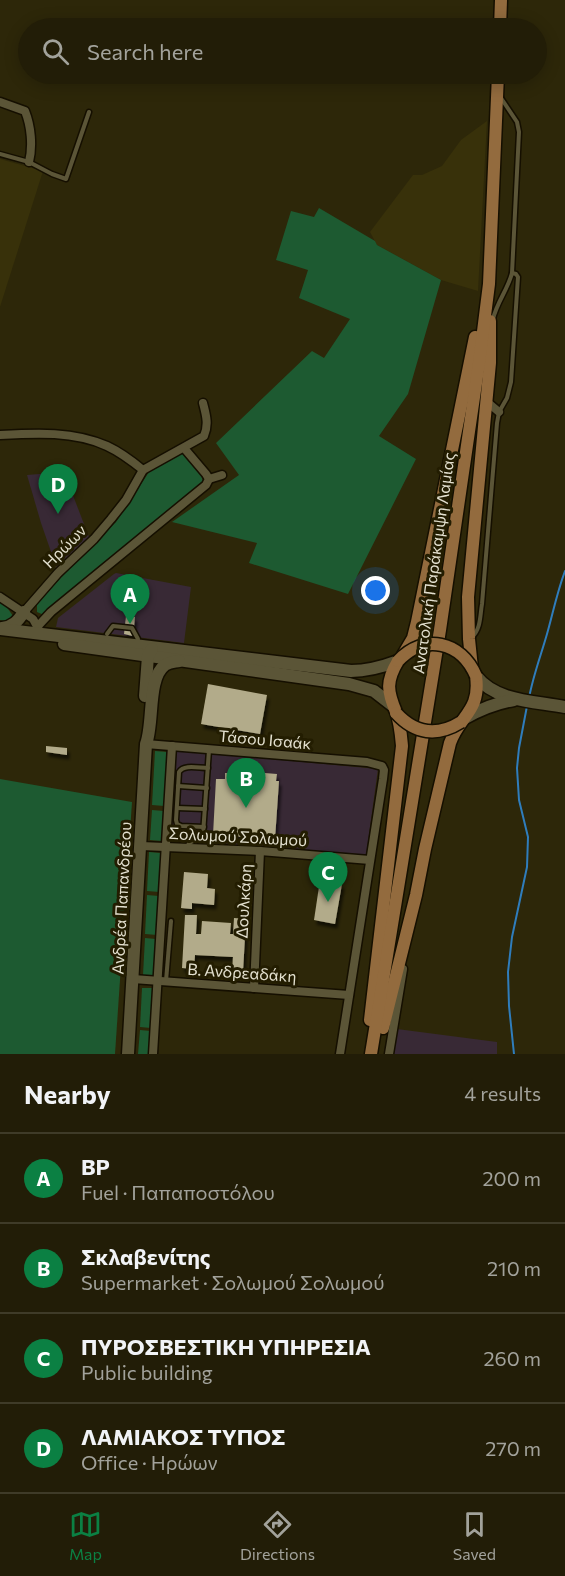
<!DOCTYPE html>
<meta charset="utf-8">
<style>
:root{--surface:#221d07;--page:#2e2a15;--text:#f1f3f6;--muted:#a2a29b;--line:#3f3b28;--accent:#0b8043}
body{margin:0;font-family:Commissioner,sans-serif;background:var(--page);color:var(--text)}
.you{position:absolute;left:376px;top:591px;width:21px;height:21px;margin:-15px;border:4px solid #fff;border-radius:50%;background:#1a73e8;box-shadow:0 0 0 9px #1a73e833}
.badge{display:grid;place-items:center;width:39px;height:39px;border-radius:50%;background:var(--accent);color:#fff;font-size:20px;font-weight:700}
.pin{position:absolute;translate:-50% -50px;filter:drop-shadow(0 2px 3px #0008)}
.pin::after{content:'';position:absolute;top:32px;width:21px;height:18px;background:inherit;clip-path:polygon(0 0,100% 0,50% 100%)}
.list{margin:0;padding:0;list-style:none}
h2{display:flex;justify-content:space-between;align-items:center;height:78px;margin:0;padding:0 24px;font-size:26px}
h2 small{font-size:20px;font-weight:400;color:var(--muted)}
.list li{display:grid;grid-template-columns:39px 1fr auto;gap:18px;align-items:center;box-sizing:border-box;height:90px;padding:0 24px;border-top:2px solid var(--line)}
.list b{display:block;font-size:22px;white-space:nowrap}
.list p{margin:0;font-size:20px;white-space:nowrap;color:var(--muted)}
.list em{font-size:20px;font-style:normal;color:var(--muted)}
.icon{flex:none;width:33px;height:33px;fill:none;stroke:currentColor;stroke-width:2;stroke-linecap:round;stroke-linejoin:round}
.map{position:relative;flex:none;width:565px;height:1054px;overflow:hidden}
.search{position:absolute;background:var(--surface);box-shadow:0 3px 15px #0003;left:18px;right:18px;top:18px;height:66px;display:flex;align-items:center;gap:15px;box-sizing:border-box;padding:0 21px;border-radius:33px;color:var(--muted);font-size:22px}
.sheet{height:438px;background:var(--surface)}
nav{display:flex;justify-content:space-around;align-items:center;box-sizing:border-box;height:84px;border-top:2px solid var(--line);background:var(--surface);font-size:16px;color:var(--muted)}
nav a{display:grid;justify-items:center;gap:3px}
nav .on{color:var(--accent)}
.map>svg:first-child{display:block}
</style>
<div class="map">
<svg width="565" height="1054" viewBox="0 0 565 1054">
<defs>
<filter id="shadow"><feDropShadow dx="2.5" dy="4.5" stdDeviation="1.5" flood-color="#0009"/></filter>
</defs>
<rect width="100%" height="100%" fill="#2d2709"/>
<g fill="#382935">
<polygon points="64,472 89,537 57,569 41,523 27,475"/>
<polygon points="116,573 191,587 184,643 56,627 58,618 114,574"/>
<polygon points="174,750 378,769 366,856 169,841"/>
<polygon points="397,1029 497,1042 497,1054 394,1054"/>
</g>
<g fill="#38310a">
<polygon points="487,121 478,291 441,280 377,245 370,232 413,175 422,175 442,166 461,140"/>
<polygon points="0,159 43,171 0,307"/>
</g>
<g fill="#1d5a31">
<polygon points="319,208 375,241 377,245 441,280 408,394 379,436 416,459 348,594 249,563 257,543 172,522 239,475 216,443 312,351 324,358 350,319 299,298 308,270 276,260 291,211 314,217"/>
<polygon points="183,452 198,468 203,481 182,500 142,531 44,615 37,612 37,604 68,570 116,522 149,472 162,463"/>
<polygon points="0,602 6,606 13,616 12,620 8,622 0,620"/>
<polygon points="155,751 167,752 164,806 152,805"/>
<polygon points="0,779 132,802 115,1054 0,1054"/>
<polygon points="152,810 164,811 162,841 150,840"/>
<polygon points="149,852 161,853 159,892 147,891"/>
<polygon points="147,895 159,896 157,935 145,934"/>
<polygon points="145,938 156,939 154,975 143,975"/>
<polygon points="142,988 154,988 151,1028 140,1027"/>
<polygon points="140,1030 151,1031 150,1054 138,1054"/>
</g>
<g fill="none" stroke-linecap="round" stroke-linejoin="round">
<g stroke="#2f7dbc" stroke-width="2">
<path d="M529 698C533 676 541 655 547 634 553 613 557 592 565 571"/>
<polyline points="514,1054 509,1006 508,972 512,937 527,867 528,837 519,800 517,768 519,748 527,706"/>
</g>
</g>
<g fill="#b2ab8a" filter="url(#shadow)">
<polygon points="126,616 135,617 133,636 124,634"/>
<polygon points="208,684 267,695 260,734 201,724"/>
<polygon points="46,746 67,748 67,755 46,752"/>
<polygon points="252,772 277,774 276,781 279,781 275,839 213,835 216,779 225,779 225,773 252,774"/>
<polygon points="184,872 208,874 207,888 215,889 214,905 192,903 192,909 181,908"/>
<polygon points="320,880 342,884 335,924 314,920"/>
<polygon points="185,915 197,915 196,934 201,934 202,921 231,923 230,934 233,934 234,918 246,919 243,972 232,972 233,957 195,955 194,969 182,968"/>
</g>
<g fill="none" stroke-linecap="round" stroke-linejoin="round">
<defs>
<g id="lane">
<polyline points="0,154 29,162 52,174 66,179 89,112"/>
<path d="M493 319C497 302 508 289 512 273L519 132 517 122 501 98"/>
<polyline points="107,634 113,626 132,628 138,639"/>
<path d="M472 637C481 629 480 615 482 604L497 423 499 412 507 398 511 382 518 277 516 274 512 273"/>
<polyline points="178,786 207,788"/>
<polyline points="177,808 205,809"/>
<path d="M204 827 181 826 177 824 176 820 179 772C184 764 198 768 208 768"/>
<polyline points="187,848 189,843 201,838 203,834 209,750"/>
<polyline points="166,981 171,921"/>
</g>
<g id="street">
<path d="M0 102 25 111C31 126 33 146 29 162"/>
<polyline points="486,401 499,412"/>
<path d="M0 435C36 433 74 431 107 446 120 452 132 461 143 470"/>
<polyline points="209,479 222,475"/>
<polyline points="0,597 33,619 39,630"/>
<path d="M24 612 58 573 94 539 111 519 126 500 143 470 204 436C209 424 206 415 203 403"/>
<polyline points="38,626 51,612 206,485 209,479 206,474 184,448"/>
<polyline points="146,744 367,762 382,766 384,770 383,779 340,1054"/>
<polyline points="141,846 260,851 370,860"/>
<polyline points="133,979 349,995"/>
<polyline points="254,988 260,851"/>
<polyline points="153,1054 172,746"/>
<polyline points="389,1054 403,969"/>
</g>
<g id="secondary">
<path d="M2 628C13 627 18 621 24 612"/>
<path d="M0 629 351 671C368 671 382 667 398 661"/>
<polyline points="64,644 349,684 374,691 392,705"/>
<path d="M476 676C496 702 535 701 565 707"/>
<polyline points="145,696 148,656 152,649"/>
<path d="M465 718C481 709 496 703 514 700"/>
<path d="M128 1054 146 744C154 723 147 678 165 665 169 662 174 662 179 661"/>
</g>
<g id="primary">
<polyline points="500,28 501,0"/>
<polyline points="403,655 413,638 417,622 475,337"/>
<polyline points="472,668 469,639 468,597 490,363 490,321"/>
<path d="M370 1020 402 746C401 735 400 722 396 712 387 691 386 681 398 661"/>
<path d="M383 1028 416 895 425 849 450 743C460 715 481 711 476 676"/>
<polyline points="371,1054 440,630 479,363 489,284 498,74"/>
</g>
</defs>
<use href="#lane" stroke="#150f00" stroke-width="7"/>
<use href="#street" stroke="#150f00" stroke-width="11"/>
<use href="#secondary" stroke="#150f00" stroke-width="15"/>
<use href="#primary" stroke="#150f00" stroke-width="15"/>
<use href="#lane" stroke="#5b5537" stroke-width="4"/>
<use href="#street" stroke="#5b5537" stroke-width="8"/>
<use href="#secondary" stroke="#5b5537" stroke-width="12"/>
<use href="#primary" stroke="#936b3e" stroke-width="12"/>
<defs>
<g id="primary-bridge">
<path d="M398 661C424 633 461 641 476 676"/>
<path d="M396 713C415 734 437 737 461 722"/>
</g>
</defs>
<use href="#primary-bridge" stroke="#150f00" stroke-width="15" stroke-linecap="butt"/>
<use href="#primary-bridge" stroke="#936b3e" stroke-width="12"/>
</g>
<g text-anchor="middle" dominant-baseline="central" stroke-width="6" stroke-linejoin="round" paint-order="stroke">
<g font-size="16" fill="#e3e0cf" stroke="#231d01">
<text transform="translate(64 546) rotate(-45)">Ηρώων</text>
<text transform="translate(433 563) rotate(-82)">Ανατολική Παράκαμψη Λαμίας</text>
<text transform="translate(265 739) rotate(5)">Τάσου Ισαάκ</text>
<text transform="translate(238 836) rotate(3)">Σολωμού Σολωμού</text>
<text transform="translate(121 898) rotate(-87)">Ανδρέα Παπανδρέου</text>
<text transform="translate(243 901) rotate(-87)">Δουλκάρη</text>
<text transform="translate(242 972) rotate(4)">Β. Ανδρεαδάκη</text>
</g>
</g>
</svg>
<div class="you"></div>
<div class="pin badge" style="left:130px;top:624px">A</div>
<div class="pin badge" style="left:246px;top:808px">B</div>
<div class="pin badge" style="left:328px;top:902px">C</div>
<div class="pin badge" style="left:58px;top:514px">D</div>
<div class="search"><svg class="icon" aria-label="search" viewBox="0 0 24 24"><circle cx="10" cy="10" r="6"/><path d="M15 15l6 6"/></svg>Search here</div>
</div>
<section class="sheet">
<h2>Nearby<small>4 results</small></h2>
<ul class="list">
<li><span class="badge">A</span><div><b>BP</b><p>Fuel · Παπαποστόλου</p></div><em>200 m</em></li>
<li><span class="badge">B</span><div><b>Σκλαβενίτης</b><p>Supermarket · Σολωμού Σολωμού</p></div><em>210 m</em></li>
<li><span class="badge">C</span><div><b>ΠΥΡΟΣΒΕΣΤΙΚΗ ΥΠΗΡΕΣΙΑ</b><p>Public building</p></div><em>260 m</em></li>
<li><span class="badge">D</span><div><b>ΛΑΜΙΑΚΟΣ ΤΥΠΟΣ</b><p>Office · Ηρώων</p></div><em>270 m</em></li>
</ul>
</section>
<nav>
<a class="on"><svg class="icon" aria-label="map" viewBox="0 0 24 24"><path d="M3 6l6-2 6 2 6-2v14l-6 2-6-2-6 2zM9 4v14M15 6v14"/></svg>Map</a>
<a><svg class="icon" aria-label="directions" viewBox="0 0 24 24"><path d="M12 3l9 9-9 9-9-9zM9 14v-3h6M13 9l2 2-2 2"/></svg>Directions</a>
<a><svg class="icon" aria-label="saved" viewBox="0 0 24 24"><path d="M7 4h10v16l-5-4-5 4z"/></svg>Saved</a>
</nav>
